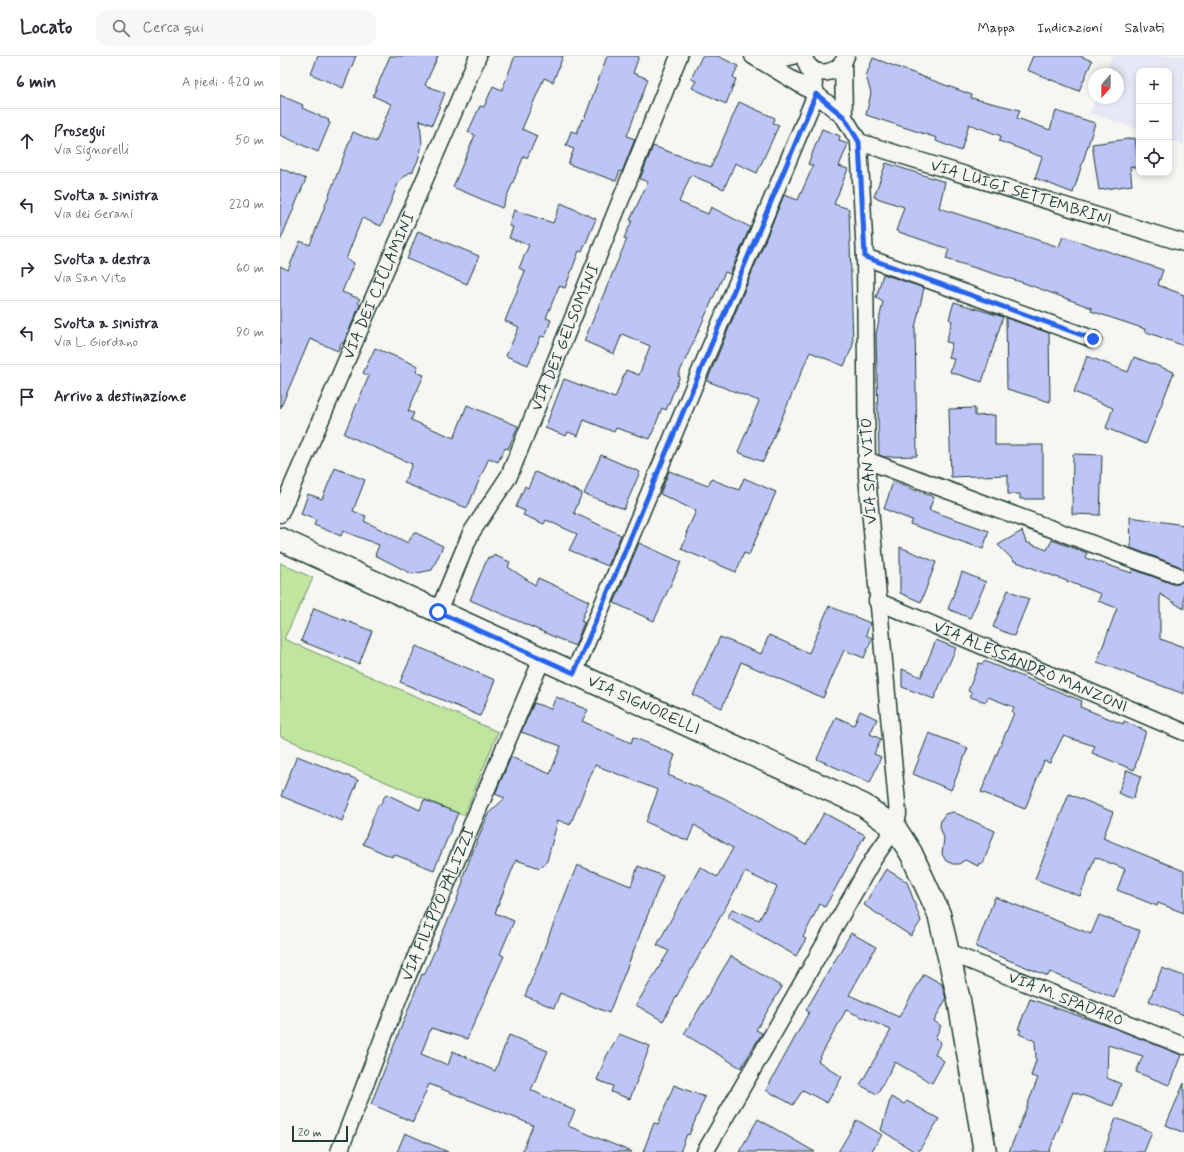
<!DOCTYPE html>
<html lang="it">
<meta charset="utf-8">
<style>
:root{--surface:#fff;--page:#f7f7f7;--text:#2b2b33;--muted:#7c7c81;--line:#e1e1e2}
body{margin:0;font-family:Mynerve,sans-serif;background:var(--page);color:var(--text)}
.controls{position:absolute;right:12px;top:12px;display:grid;overflow:hidden;border-radius:8px;box-shadow:0 2px 6px #0003}
.controls button{width:36px;height:36px;display:grid;place-items:center;padding:0;border:0;border-bottom:1px solid var(--line);background:var(--surface);color:var(--text);font:20px sans-serif}
.compass{position:absolute;left:808px;top:12px;width:36px;height:36px;border-radius:50%;background:var(--surface);box-shadow:0 2px 6px #0003;rotate:201deg}
.scale{position:absolute;left:12px;bottom:10px;width:56px;box-sizing:border-box;padding-left:4px;border:2px solid #1f3d34;border-top:0;font-size:11px;line-height:14px;white-space:nowrap;color:#1f3d34;-webkit-text-stroke:3px #f6f6f2;paint-order:stroke}
.stop{position:absolute;width:12px;height:12px;margin:-9px;border:3px solid #2563eb;border-radius:50%;background:#fff}
.stop.end{background:#2563eb;border-color:#fff;box-shadow:0 1px 4px #0008}
.list{margin:0;padding:0;list-style:none}
h2{display:flex;justify-content:space-between;align-items:center;height:52px;margin:0;padding:0 16px;font-size:17px}
h2 small{font-size:13px;font-weight:400;color:var(--muted)}
.list li{display:grid;grid-template-columns:26px 1fr auto;gap:12px;align-items:center;box-sizing:border-box;height:64px;padding:0 16px;border-top:1px solid var(--line)}
.list b{display:block;font-size:15px;white-space:nowrap}
.list p{margin:0;font-size:13px;white-space:nowrap;color:var(--muted)}
.list em{font-size:13px;font-style:normal;color:var(--muted)}
.icon{flex:none;width:22px;height:22px;fill:none;stroke:currentColor;stroke-width:2;stroke-linecap:round;stroke-linejoin:round}
.map{position:relative;flex:none;width:904px;height:1096px;overflow:hidden}
header{display:flex;align-items:center;gap:24px;box-sizing:border-box;height:56px;padding:0 20px;background:var(--surface);border-bottom:1px solid var(--line)}
header strong{font-size:19px}
nav{display:flex;gap:22px;margin-inline-start:auto;font-size:14px}
.search{width:280px;height:36px;background:var(--page);display:flex;align-items:center;gap:10px;box-sizing:border-box;padding:0 14px;border-radius:12px;color:var(--muted);font-size:15px}
main{display:flex}
aside{flex:1;background:var(--surface)}
.map>svg:first-child{display:block}
</style>
<header>
<strong>Locato</strong>
<div class="search"><svg class="icon" aria-label="search" viewBox="0 0 24 24"><circle cx="10" cy="10" r="6"/><path d="M15 15l6 6"/></svg>Cerca qui</div>
<nav><a>Mappa</a><a>Indicazioni</a><a>Salvati</a></nav>
</header>
<main>
<aside>
<h2>6 min<small>A piedi · 420 m</small></h2>
<ul class="list">
<li><svg class="icon" aria-label="ahead" viewBox="0 0 24 24"><path d="M12 20V5M6 11l6-6 6 6"/></svg><div><b>Prosegui</b><p>Via Signorelli</p></div><em>50 m</em></li>
<li><svg class="icon" aria-label="left" viewBox="0 0 24 24"><path d="M17 20v-9H6M10 6l-5 5 5 5"/></svg><div><b>Svolta a sinistra</b><p>Via dei Gerani</p></div><em>220 m</em></li>
<li><svg class="icon" aria-label="right" viewBox="0 0 24 24"><path d="M7 20v-9h11M14 6l5 5-5 5"/></svg><div><b>Svolta a destra</b><p>Via San Vito</p></div><em>60 m</em></li>
<li><svg class="icon" aria-label="left" viewBox="0 0 24 24"><path d="M17 20v-9H6M10 6l-5 5 5 5"/></svg><div><b>Svolta a sinistra</b><p>Via L. Giordano</p></div><em>90 m</em></li>
<li><svg class="icon" aria-label="arrive" viewBox="0 0 24 24"><path d="M6 21V4h12l-3 4 3 4H6"/></svg><div><b>Arrivo a destinazione</b></div></li>
</ul>
</aside>
<div class="map">
<svg width="904" height="1096" viewBox="0 0 904 1096">
<rect width="100%" height="100%" fill="#f6f6f2"/>
<filter id="ink" filterUnits="userSpaceOnUse"><feTurbulence type="fractalNoise" baseFrequency=".025" numOctaves="2"/><feDisplacementMap in="SourceGraphic" scale="8" xChannelSelector="R" yChannelSelector="G"/><feConvolveMatrix kernelMatrix="1 2 1 2 8 2 1 2 1" color-interpolation-filters="sRGB"/></filter>
<g filter="url(#ink)">
<polygon fill="#e5e7f4" points="832,0 904,0 904,89 889,84 889,15 859,15 859,74 810,57 816,42 838,42 838,18 825,18"/>
<polygon fill="#c0e59f" stroke="#70916a" points="0,507 33,522 4,583 218,676 184,760 0,680"/>
<g fill="#bdc5f7" stroke="#1f3d34">
<polygon points="38,0 76,0 63,32 31,18"/>
<polygon points="110,0 158,0 145,29 165,37 152,69 140,64 142,89 138,104 132,117 130,116 119,125 101,170 82,162 66,203 74,207 62,236 80,243 78,247 80,249 63,288 61,287 58,295 30,283 0,353 0,210 8,214 20,185 30,189 73,76 96,86 111,48 93,40"/>
<polygon points="235,0 283,0 273,26 264,22 242,73 257,80 247,102 244,100 222,152 173,131 195,79 188,76 200,50 204,51 213,30 222,34"/>
<polygon points="327,0 359,0 353,17 368,23 347,80 355,83 342,116 340,115 336,125 288,108 294,93 286,90 291,75 297,77 302,63 304,64"/>
<polygon points="422,0 438,0 458,10 453,21 456,23 446,48 412,32 416,25 411,23"/>
<polygon points="753,0 800,0 812,5 799,35 747,14"/>
<polygon points="593,2 692,39 691,42 740,54 737,62 770,74 776,55 815,67 793,137 755,122 762,101 719,85 721,80 689,68 681,95 656,85 657,82 586,59 591,37 586,20"/>
<polygon points="0,39 23,49 22,52 49,64 48,66 50,67 38,96 0,79"/>
<polygon points="459,46 495,62 493,67 499,69 477,117 455,107 444,133 411,119 399,146 428,158 431,151 470,171 450,218 445,216 398,320 400,320 386,354 382,352 370,383 336,372 334,376 304,364 298,380 288,376 286,380 265,372 284,323 335,342 346,314 359,319 370,290 342,278 334,298 304,285 347,183 344,182 352,165 350,164 368,126 360,123 373,90 431,111"/>
<polygon points="542,73 560,80 559,85 568,88 559,110 568,113 554,148 569,153 573,289 564,310 530,296 483,406 458,396 479,345 427,325 504,139 518,144 533,110 528,108"/>
<polygon points="855,82 859,113 850,110 852,129 819,134 812,88"/>
<polygon points="606,107 665,126 659,152 779,191 783,180 883,214 878,229 904,239 904,290 864,275 865,273 811,255 812,252 744,227 666,203 669,193 616,175 624,151 594,141"/>
<polygon points="0,112 26,123 0,185"/>
<polygon points="281,147 316,163 302,196 299,195 285,232 279,230 266,262 271,264 265,281 261,280 248,309 226,300 239,271 225,265 245,215 239,212 249,189 229,182 233,171 229,170 234,154 273,167"/>
<polygon points="138,175 199,200 187,228 127,203"/>
<polygon points="603,218 644,232 635,272 637,400 604,401 599,399 596,278 603,246 596,242"/>
<polygon points="674,246 723,261 702,326 670,316 674,303 668,302 672,287 666,286 672,265 669,263"/>
<polygon points="726,262 769,277 770,346 727,333"/>
<polygon points="95,292 138,310 136,316 144,319 128,355 134,357 131,364 174,382 187,349 238,370 228,393 225,392 218,406 209,402 187,452 124,427 132,408 64,378 89,320 83,317"/>
<polygon points="807,300 848,316 854,301 894,316 866,388 826,372 833,352 794,336"/>
<polygon points="695,352 695,360 715,359 715,389 763,389 763,443 740,443 740,438 728,438 728,419 671,421 669,353"/>
<polygon points="793,398 822,399 820,459 792,458"/>
<polygon points="321,399 360,416 344,453 304,438"/>
<polygon points="55,412 85,424 73,455 86,460 84,465 128,487 134,476 163,490 152,514 132,518 95,499 99,489 63,475 61,480 34,469 36,464 21,458 28,438 42,443"/>
<polygon points="389,415 428,430 431,423 459,434 464,422 496,436 469,499 464,497 456,516 401,493 408,477 406,477 416,455 380,438"/>
<polygon points="255,416 302,437 294,457 341,479 328,510 289,494 297,478 266,464 264,468 243,459 245,455 236,451 245,430 248,432"/>
<polygon points="613,426 654,441 649,454 709,475 703,493 630,468 632,464 604,453"/>
<polygon points="850,461 904,469 904,514 899,510 851,492"/>
<polygon points="742,475 746,486 767,494 772,484 807,497 806,502 852,517 852,513 893,528 898,528 904,524 904,553 880,538 880,583 904,591 904,638 817,606 837,552 818,545 821,538 734,505 718,489"/>
<polygon points="359,487 401,506 374,565 334,547"/>
<polygon points="620,491 656,506 641,546 620,537"/>
<polygon points="214,499 230,506 228,511 255,529 258,522 309,545 301,565 304,566 295,590 190,544 208,501 212,502"/>
<polygon points="682,516 706,526 690,562 668,553"/>
<polygon points="728,534 749,543 734,580 713,571"/>
<polygon points="549,550 590,567 586,579 592,582 584,602 564,594 543,642 461,606 442,652 413,639 440,581 481,598 489,579 529,597"/>
<polygon points="34,552 92,575 79,608 21,585"/>
<polygon points="656,584 676,592 654,643 622,631 622,613 641,621"/>
<polygon points="136,590 215,624 200,660 120,626"/>
<polygon points="704,605 802,645 800,651 843,668 844,665 866,675 854,714 812,697 815,690 783,680 770,707 764,705 745,753 701,736 734,657 732,656 734,651 708,641 706,646 690,641 692,637 688,635 699,607 703,608"/>
<polygon points="276,641 308,654 302,665 351,687 353,681 395,699 388,719 444,742 526,789 544,757 585,779 545,851 540,848 523,881 526,883 516,900 448,861 452,853 479,864 497,831 465,816 383,965 356,949 389,895 377,889 420,811 437,821 453,792 414,769 408,785 366,766 378,734 315,709 290,769 278,764 267,805 260,812 236,804 215,857 234,865 220,898 224,900 187,983 151,972 141,998 168,1009 173,995 215,1015 229,979 268,995 251,1034 295,1055 288,1070 352,1096 242,1096 253,1069 149,1028 133,1066 91,1048 142,918 144,919 176,846 183,826 183,820 208,758 225,742 215,738 231,701 270,718 281,690 241,676 254,647 271,653"/>
<polygon points="580,655 597,663 590,678 601,683 594,698 601,701 590,727 537,703 556,661 574,669"/>
<polygon points="649,677 688,692 671,734 633,718"/>
<polygon points="17,700 78,724 62,765 1,740"/>
<polygon points="847,714 861,720 853,743 838,737"/>
<polygon points="106,738 140,754 144,744 178,757 154,814 113,798 112,801 83,788 98,749 100,749"/>
<polygon points="789,738 833,756 823,782 904,815 904,857 878,847 877,850 837,834 845,813 815,801 800,840 755,823"/>
<polygon points="673,756 715,775 703,808 699,807 698,810 685,804 679,808 673,808 666,805 662,798 664,782 660,771 661,764 665,758"/>
<polygon points="297,809 351,830 358,810 383,820 329,957 280,937 274,952 245,940"/>
<polygon points="606,813 627,826 641,865 631,880 584,849"/>
<polygon points="715,841 811,878 819,859 860,875 834,942 770,916 768,920 696,891"/>
<polygon points="571,877 596,891 569,939 619,961 644,918 662,928 666,943 654,965 661,970 655,982 661,986 655,998 664,1005 652,1027 615,1006 597,1038 580,1029 611,974 566,954 538,1005 562,1021 547,1047 523,1034 513,1049 486,1034 529,956 526,954"/>
<polygon points="451,900 502,931 476,974 482,977 461,1012 404,978"/>
<polygon points="882,912 904,920 904,959 869,945"/>
<polygon points="750,943 834,972 901,999 889,1029 856,1016 863,1000 828,989 827,1022 841,1028 833,1050 793,1036 769,1096 729,1096 758,1022 751,1020 756,1004 755,985 739,978 741,974 738,973"/>
<polygon points="339,978 370,990 350,1043 331,1036 333,1030 317,1024 326,1001"/>
<polygon points="904,1027 904,1077 886,1069"/>
<polygon points="394,1029 425,1041 409,1079 407,1078 400,1096 363,1096 374,1067 378,1068"/>
<polygon points="611,1041 624,1048 627,1045 659,1063 638,1096 635,1096 601,1074"/>
<polygon points="836,1062 872,1076 864,1096 824,1096"/>
<polygon points="478,1063 535,1096 459,1096"/>
<polygon points="577,1064 602,1079 591,1096 558,1096"/>
<polygon points="125,1077 168,1096 117,1096"/>
</g>
<g fill="none" stroke-linecap="round" stroke-linejoin="round">
<defs>
<g id="street">
<polyline points="480,0 501,3 513,0"/>
<path d="M525 4C534 24 560 18 566 0"/>
<polyline points="563,7 564,61"/>
<path id="s1" d="M579 86 904 187"/>
<polyline points="585,201 813,283"/>
<polyline points="586,404 896,519"/>
<path id="s2" d="M0 458 198 0"/>
<path id="s3" d="M597 545 904 676"/>
<path id="s4" d="M158 556 191 477 229 420 399 0"/>
<polyline points="294,617 536,38 533,24 526,7"/>
<path id="s5" d="M668 896 904 990"/>
<path id="s6" d="M59 1096 120 938 262 603"/>
<polyline points="425,1096 594,802 615,772 618,758 587,420 585,201 579,86 564,61 536,38 473,0"/>
</g>
<g id="secondary">
<path id="s7" d="M0 483 583 749 615 772 631 797 659 858 679 944 705 1096"/>
</g>
</defs>
<use href="#street" stroke="#1f3d34" stroke-width="19"/>
<use href="#secondary" stroke="#1f3d34" stroke-width="25"/>
<use href="#street" stroke="#f6f6f2" stroke-width="16"/>
<use href="#secondary" stroke="#f6f6f2" stroke-width="22"/>
</g>
</g>
<g fill="none" stroke-linecap="round" stroke-linejoin="round" filter="url(#ink)">
<polyline stroke="#2563eb" stroke-width="5" points="158,556 294,617 536,38 564,61 579,86 585,201 813,283"/>
</g>
<g text-anchor="middle" dominant-baseline="central" stroke-width="3" stroke-linejoin="round" paint-order="stroke">
<g font-size="16" fill="#1f3d34" stroke="#f6f6f2">
<text stroke="none"><textPath href="#s1" startOffset="170">VIA LUIGI SETTEMBRINI</textPath></text>
<text stroke="none"><textPath href="#s2" startOffset="249">VIA DEI CICLAMINI</textPath></text>
<text stroke="none"><textPath href="#s4" startOffset="304">VIA DEI GELSOMINI</textPath></text>
<text transform="translate(589 415) rotate(-93)">VIA SAN VITO</text>
<text stroke="none"><textPath href="#s3" startOffset="167">VIA ALESSANDRO MANZONI</textPath></text>
<text stroke="none"><textPath href="#s7" startOffset="400">VIA SIGNORELLI</textPath></text>
<text stroke="none"><textPath href="#s6" startOffset="267">VIA FILIPPO PALIZZI</textPath></text>
<text stroke="none"><textPath href="#s5" startOffset="127">VIA M. SPADARO</textPath></text>
</g>
</g>
</svg>
<div class="controls">
<button>+</button>
<button>−</button>
<button><svg class="icon" aria-label="locate" viewBox="0 0 24 24"><circle cx="12" cy="12" r="6"/><path d="M12 2v4M12 18v4M2 12h4M18 12h4"/></svg></button>
</div>
<svg class="compass" viewBox="-18 -18 36 36"><path d="M0-13l5 13h-10z" fill="#e53935"/><path d="M0 13l5-13h-10z" fill="#7c7c81"/></svg>
<div class="scale">20 m</div>
<div class="stop" style="left:158px;top:556px"></div>
<div class="stop end" style="left:813px;top:283px"></div>
</div>
</main>
